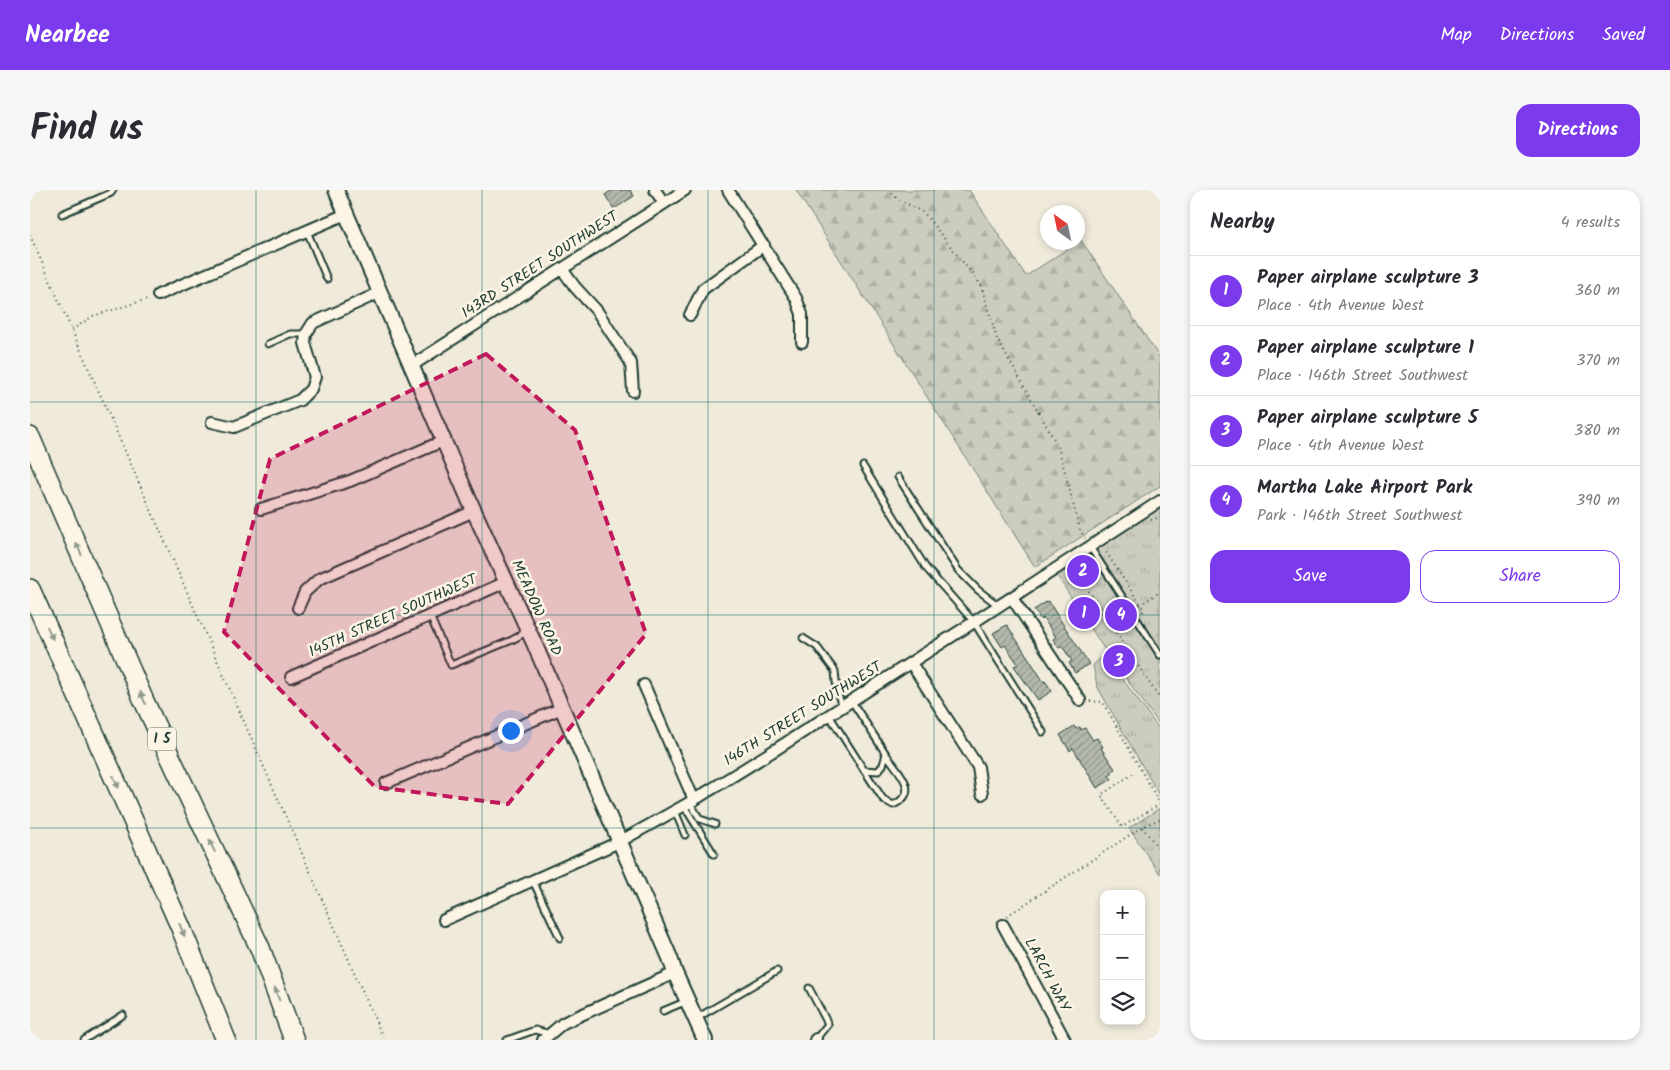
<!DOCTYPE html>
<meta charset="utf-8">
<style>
:root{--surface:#fff;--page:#f7f7f7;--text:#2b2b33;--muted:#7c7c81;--line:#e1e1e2;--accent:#7c3aed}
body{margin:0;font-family:Kalam,sans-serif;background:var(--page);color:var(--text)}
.controls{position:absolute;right:15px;bottom:15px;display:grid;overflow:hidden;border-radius:10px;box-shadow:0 2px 8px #0003}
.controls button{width:45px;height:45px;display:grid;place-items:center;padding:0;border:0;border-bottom:1px solid var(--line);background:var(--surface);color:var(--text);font:25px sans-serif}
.compass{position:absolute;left:1010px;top:15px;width:45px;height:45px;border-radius:50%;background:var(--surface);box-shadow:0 2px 8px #0003;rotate:327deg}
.you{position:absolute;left:480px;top:540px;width:18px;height:18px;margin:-12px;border:4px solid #fff;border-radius:50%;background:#1a73e8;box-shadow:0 0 0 8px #1a73e833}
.badge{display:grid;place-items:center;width:32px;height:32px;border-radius:50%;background:var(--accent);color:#fff;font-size:16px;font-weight:700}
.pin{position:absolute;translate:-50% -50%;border:2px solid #fff;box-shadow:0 1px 5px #0006}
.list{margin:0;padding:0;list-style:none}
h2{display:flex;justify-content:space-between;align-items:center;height:65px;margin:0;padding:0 20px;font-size:21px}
h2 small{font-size:16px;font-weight:400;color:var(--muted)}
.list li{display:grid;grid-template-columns:32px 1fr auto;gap:15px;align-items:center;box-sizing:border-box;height:70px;padding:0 20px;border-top:1px solid var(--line)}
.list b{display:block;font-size:19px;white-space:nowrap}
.list p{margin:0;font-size:16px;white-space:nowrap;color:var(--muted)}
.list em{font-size:16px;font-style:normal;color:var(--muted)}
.actions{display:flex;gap:10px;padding:15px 20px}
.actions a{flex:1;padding:11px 0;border:1px solid var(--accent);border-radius:15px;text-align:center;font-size:18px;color:var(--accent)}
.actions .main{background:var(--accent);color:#fff}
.icon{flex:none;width:28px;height:28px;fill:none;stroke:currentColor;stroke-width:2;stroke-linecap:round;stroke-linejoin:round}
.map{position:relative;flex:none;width:1130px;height:850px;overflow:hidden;border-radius:15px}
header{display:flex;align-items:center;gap:30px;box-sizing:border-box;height:70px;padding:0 25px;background:var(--accent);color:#fff}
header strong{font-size:24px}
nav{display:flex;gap:28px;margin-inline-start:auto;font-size:18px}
.intro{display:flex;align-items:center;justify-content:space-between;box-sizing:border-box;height:120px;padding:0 30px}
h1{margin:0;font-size:35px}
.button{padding:12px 22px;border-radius:15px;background:var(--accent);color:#fff;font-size:18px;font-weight:700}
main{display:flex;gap:30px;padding:0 30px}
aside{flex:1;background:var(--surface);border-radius:15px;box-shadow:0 2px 8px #0003}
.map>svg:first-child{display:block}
</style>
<header>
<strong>Nearbee</strong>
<nav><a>Map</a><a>Directions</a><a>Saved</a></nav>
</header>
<div class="intro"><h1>Find us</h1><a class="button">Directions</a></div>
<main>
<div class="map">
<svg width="1130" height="850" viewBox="0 0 1130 850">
<defs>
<pattern id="forest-firs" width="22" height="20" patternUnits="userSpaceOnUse" patternTransform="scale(1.25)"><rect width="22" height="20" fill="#cccdbf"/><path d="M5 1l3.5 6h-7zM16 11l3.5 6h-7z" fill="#afb1a5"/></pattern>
<pattern id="park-tufts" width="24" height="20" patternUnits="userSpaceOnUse" patternTransform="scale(1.25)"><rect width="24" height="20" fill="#cccdbf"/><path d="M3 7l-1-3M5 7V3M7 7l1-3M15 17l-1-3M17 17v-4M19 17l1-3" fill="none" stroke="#afb1a5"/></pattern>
<pattern id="building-hatch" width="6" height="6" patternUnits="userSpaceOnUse" patternTransform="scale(1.25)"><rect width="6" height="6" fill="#b5b9ad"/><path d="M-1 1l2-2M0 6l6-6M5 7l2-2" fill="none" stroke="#93988e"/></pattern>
</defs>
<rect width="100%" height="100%" fill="#efeada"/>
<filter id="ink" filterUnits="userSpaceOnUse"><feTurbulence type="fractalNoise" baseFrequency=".02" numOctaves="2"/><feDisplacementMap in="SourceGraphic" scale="10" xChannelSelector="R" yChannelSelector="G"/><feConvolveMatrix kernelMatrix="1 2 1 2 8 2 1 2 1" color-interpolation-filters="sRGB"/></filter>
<g filter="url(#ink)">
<polygon fill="url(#forest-firs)" stroke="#76857a" points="766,0 939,0 996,86 1051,50 1130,168 1130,296 1005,377"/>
<g fill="url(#park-tufts)" stroke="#76857a">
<polygon points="1130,317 1130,535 1073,457 1026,384"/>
<polygon points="1072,467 1077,468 1130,540 1130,607 1067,496 1063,475"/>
<polygon points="1130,618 1130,684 1099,638"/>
</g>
<g fill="url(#building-hatch)" stroke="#1f3d34">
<polygon points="582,0 600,0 604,6 584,19 575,5"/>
<polygon points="1018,411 1059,474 1045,483 1039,473 1042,471 1032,456 1029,458 1023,449 1026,447 1013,428 1011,430 1004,420"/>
<polygon points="977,435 1014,492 1015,491 1022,501 1008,510 984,476 988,474 975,455 972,457 963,443"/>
<polygon points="1044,536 1046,539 1050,537 1051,540 1055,538 1063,550 1067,548 1073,557 1071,558 1085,579 1081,581 1083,583 1079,586 1082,589 1067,598 1043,558 1040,561 1030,545"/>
</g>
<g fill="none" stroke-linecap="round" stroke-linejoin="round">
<defs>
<g id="lane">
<polyline points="32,24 81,3 83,0"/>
<polyline points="277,41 297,89"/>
<polyline points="238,154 260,144 276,144"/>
<polyline points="833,276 896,378 944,432 1013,542"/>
<polyline points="868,287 928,380 948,400 969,416"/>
<polyline points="1060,357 1130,465"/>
<polyline points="400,426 421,475 482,450 498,441"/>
<polyline points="773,448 787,457 805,481 807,502 812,516"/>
<polyline points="799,525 834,580 848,581 853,575 856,564 821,510"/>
<path d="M834 580 853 609 863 615C892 602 868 582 856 564"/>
<polyline points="660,613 670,629 685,634"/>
<polyline points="654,616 684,664"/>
<polyline points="645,621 655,645"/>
<polyline points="503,691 530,748"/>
<polyline points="779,798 798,834 786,849"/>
<polyline points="633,821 657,811"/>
<polyline points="667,828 747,781"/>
<polyline points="54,850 93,825"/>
<polyline points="477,850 505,840 520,844"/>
</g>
<g id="street">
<polyline points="625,0 634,13"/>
<polyline points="698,0 766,108 772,124 772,152"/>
<polyline points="532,79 545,97 567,121 601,173 603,201"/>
<polyline points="128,105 316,24"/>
<polyline points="660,125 673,99 734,55"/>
<polyline points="381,176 655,0"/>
<polyline points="182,232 204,237 270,210 281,199 285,187 275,153 276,144 283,133 349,103"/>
<polyline points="231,319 320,291 413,251"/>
<polyline points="982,408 1050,510"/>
<polyline points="268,418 275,402 289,389 444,321"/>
<polyline points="881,473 948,577 952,604"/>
<polyline points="261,487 476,392"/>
<polyline points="614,495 664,610"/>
<polyline points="356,593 532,518"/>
<polyline points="414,730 589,652 664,610 748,558 944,432 1130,311"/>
<polyline points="973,735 1035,850"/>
<polyline points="513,850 533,833 645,783"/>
<polyline points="785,850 786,849"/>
</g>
<polyline id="secondary" points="306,0 440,312 504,453 640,768 645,783 675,850"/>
<g id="highway">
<polyline points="0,247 114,511 230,758 264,850"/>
<polyline points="0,399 151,738 196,850"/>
</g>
</defs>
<use href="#lane" stroke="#1f3d34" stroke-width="9"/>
<use href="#street" stroke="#1f3d34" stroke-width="14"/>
<use href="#secondary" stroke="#1f3d34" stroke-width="18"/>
<use href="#highway" stroke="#1f3d34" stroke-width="22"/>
<g stroke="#1f3d34" stroke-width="2" stroke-dasharray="1 4" stroke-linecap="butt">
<polyline points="858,0 868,9 894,23 951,95 967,149 1028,256 1050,340 1055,348"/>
<polyline points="0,45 354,850"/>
<polyline points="42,140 63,126 118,109"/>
<polyline points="1121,330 1130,327"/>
<polyline points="1078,358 1076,362 1114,420 1112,423"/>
<polyline points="1052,375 1056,375 1061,372"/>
<polyline points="1045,380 1130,509"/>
<polyline points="1110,415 1130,402"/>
<polyline points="1085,441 1100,432"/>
<polyline points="1060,511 1073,512 1130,614 1092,637 1071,605 1104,583"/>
<polyline points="1112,637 1130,660"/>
<polyline points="977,726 1112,637 1130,629"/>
</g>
<use href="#lane" stroke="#fcf5e5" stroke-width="5"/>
<use href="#street" stroke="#fcf5e5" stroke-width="10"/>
<use href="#secondary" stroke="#fcf5e5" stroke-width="14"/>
<use href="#highway" stroke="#fcf5e5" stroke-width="19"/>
</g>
<defs><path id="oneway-solid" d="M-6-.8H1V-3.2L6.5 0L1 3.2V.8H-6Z" transform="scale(1.25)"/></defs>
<g fill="#8e998c">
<use href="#oneway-solid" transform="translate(49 359) rotate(-113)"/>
<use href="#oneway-solid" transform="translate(20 443) rotate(66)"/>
<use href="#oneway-solid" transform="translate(113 508) rotate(-114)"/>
<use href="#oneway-solid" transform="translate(86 592) rotate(66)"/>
<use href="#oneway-solid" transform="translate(182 656) rotate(-115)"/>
<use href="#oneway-solid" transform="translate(152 740) rotate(67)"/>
<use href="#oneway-solid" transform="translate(247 804) rotate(-110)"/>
</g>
</g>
<path fill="#c2185b" fill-opacity="0.2" stroke="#c2185b" stroke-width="4" stroke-dasharray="10 6" stroke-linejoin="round" d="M456 164 545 240 616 444 478 614 345 597 194 442 240 269Z"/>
<path fill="none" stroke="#0f766e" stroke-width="1" stroke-opacity="0.55" d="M226 0V850M452 0V850M678 0V850M904 0V850M0 212H1130M0 425H1130M0 638H1130"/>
<g text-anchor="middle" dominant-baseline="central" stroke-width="5" stroke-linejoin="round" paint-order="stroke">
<rect fill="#fcf5e5" stroke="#617469" stroke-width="1" x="118" y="537.5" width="28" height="23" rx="4"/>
<g font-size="14" font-weight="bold" fill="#1f3d34">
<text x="132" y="549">I 5</text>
</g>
<g font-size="15" fill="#1f3d34" stroke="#fcf5e5">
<text transform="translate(510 75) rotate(-33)">143RD STREET SOUTHWEST</text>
<text transform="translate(506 418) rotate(66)">MEADOW ROAD</text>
<text transform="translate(363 426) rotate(-24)">145TH STREET SOUTHWEST</text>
<text transform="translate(773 524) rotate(-32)">146TH STREET SOUTHWEST</text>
<text transform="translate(1017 785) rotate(62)">LARCH WAY</text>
</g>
</g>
</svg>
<div class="controls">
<button>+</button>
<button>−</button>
<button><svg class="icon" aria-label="layers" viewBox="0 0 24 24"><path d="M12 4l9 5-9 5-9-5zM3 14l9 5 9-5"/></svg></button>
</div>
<svg class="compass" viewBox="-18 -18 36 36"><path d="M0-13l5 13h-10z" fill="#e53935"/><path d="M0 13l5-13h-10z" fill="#7c7c81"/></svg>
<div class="you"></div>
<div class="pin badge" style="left:1054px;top:423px">1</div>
<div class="pin badge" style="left:1053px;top:381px">2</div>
<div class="pin badge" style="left:1089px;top:471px">3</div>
<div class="pin badge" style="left:1091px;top:425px">4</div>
</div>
<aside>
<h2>Nearby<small>4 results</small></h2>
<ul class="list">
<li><span class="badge">1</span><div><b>Paper airplane sculpture 3</b><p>Place · 4th Avenue West</p></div><em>360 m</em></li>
<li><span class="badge">2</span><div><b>Paper airplane sculpture 1</b><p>Place · 146th Street Southwest</p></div><em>370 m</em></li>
<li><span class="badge">3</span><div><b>Paper airplane sculpture 5</b><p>Place · 4th Avenue West</p></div><em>380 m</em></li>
<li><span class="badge">4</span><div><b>Martha Lake Airport Park</b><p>Park · 146th Street Southwest</p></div><em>390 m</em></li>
</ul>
<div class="actions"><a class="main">Save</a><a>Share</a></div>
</aside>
</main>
